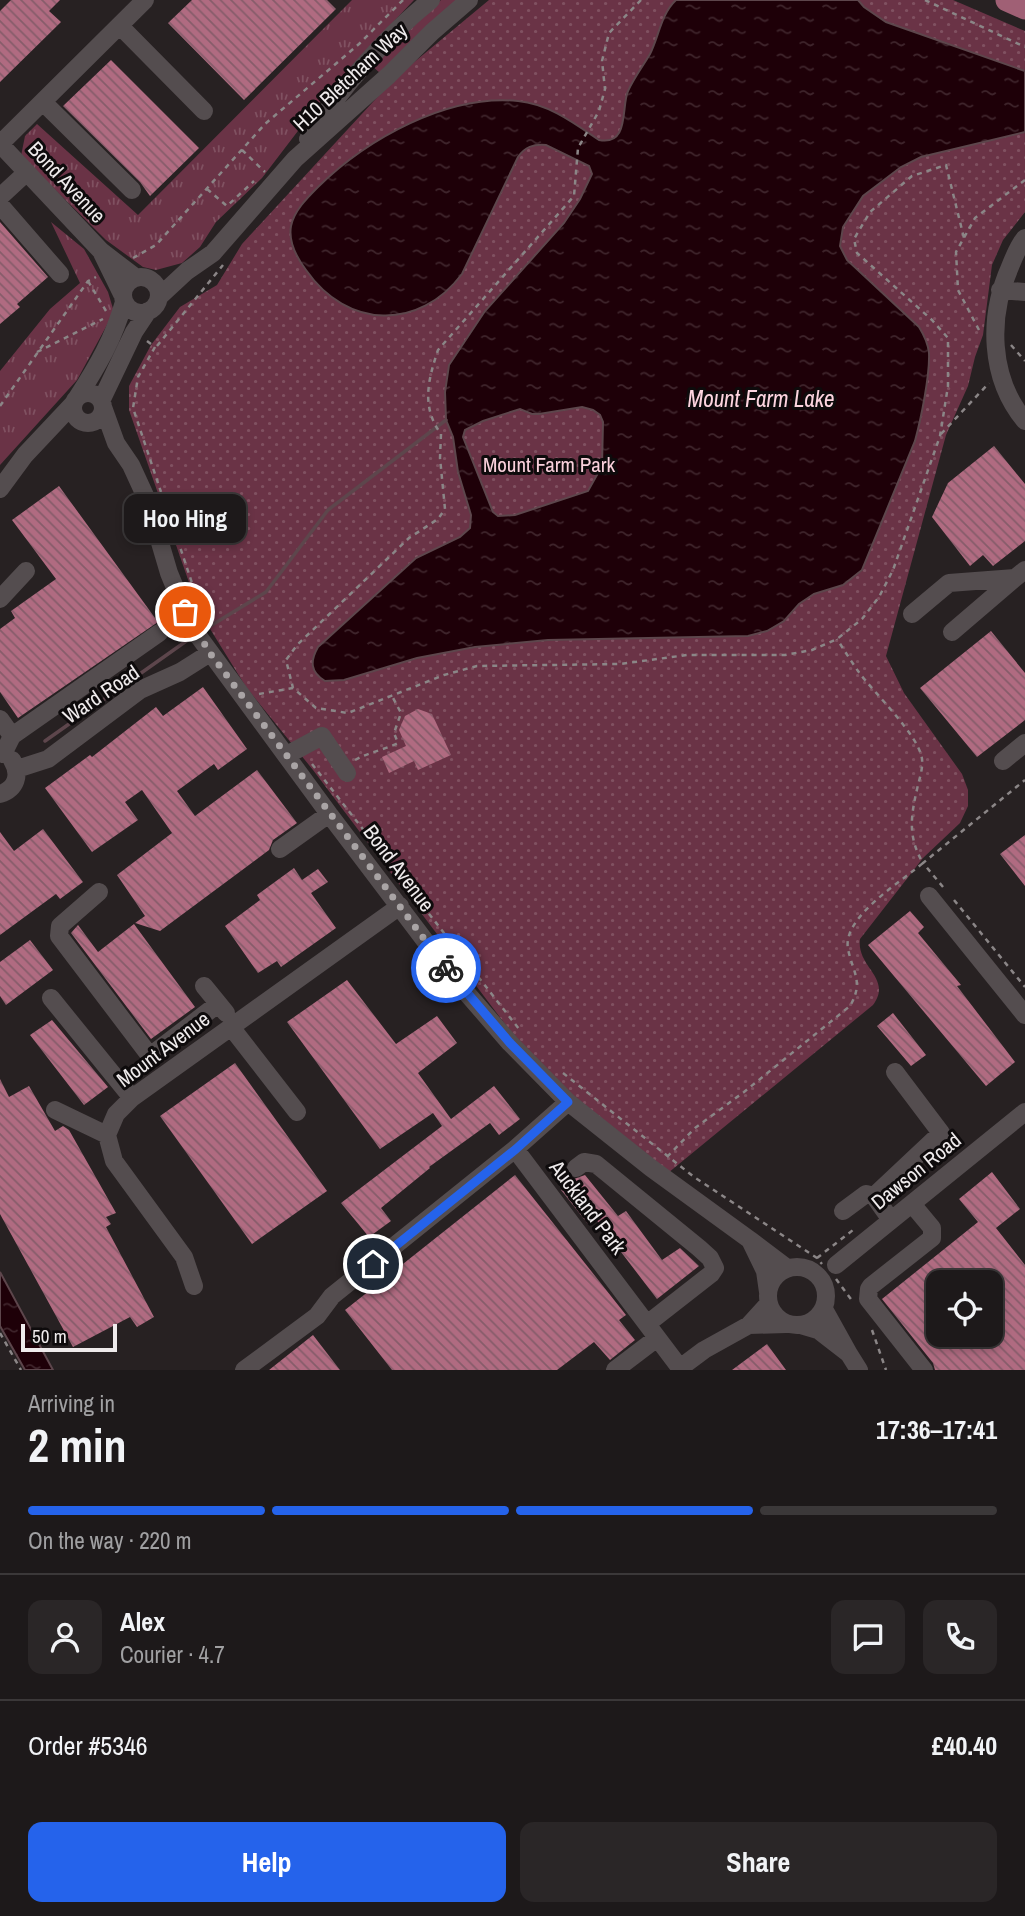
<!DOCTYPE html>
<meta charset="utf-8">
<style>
:root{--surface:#1d191a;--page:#2a2627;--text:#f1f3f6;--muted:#a0a0a2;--line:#3b3839;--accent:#2563eb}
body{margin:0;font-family:"Archivo Narrow",sans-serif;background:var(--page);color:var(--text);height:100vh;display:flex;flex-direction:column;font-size:26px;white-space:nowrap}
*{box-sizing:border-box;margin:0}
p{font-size:23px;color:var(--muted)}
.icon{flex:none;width:38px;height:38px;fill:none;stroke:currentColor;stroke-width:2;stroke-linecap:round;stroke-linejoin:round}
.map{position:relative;height:1370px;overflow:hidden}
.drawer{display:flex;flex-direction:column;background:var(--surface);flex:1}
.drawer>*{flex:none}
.controls{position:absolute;left:926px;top:1270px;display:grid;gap:14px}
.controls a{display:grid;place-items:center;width:77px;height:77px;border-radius:14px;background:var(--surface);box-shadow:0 4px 10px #0003,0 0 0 2px var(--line);font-size:35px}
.scale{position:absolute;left:21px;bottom:18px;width:96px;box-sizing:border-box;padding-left:7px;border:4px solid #efebec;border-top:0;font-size:19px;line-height:24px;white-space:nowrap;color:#efebec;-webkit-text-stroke:5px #0e0b0c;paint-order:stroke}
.pin{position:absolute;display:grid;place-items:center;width:60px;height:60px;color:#fff;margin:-30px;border:4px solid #fff;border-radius:50%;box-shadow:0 2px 7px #0007}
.courier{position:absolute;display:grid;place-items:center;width:70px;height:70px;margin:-35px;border:5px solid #2563eb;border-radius:50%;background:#fff;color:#222;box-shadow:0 2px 9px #0007}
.bubble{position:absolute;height:49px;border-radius:14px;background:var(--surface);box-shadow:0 4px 10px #0003,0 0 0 2px var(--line);font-size:23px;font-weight:700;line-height:49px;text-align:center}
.head em{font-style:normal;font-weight:700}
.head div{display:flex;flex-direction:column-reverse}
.head{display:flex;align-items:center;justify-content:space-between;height:119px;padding:0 28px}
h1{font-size:46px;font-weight:700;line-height:52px}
.bar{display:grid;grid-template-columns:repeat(4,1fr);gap:10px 7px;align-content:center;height:84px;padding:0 28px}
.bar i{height:9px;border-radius:5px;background:var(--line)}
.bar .selected{background:var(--accent)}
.bar p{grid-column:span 4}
.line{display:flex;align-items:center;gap:18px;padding:0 28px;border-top:2px solid var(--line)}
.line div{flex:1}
.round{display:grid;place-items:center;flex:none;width:74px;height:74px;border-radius:14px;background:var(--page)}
.cta{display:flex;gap:14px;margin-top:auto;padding:14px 28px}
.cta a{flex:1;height:80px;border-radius:14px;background:var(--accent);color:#fff;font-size:28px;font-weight:700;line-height:80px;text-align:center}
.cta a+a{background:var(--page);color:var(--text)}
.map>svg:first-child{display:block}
</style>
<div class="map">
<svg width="1025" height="1370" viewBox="0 0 1025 1370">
<defs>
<pattern id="grass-tufts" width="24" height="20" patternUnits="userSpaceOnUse" patternTransform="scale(1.75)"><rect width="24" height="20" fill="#6a3346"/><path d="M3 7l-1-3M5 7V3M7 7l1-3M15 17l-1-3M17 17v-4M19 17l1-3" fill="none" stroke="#805161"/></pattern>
<pattern id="park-dots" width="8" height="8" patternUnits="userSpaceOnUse" patternTransform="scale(1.75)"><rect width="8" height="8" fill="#6a3346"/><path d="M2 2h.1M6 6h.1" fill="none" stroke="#805161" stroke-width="1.8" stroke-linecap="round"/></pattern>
<pattern id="water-ripples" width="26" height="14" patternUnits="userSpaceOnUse" patternTransform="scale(1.75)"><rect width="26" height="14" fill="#1e0008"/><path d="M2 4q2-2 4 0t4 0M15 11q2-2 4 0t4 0" fill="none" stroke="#3f252c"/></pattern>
<pattern id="building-back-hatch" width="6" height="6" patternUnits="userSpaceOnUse" patternTransform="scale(1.75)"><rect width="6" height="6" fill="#b06b81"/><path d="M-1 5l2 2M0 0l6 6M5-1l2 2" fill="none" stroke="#865c6a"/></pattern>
</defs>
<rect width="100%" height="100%" fill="#272122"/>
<path fill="url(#grass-tufts)" d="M352,0h62l-84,89 -68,89 -46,44 -16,25 -18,16 -26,7 -13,-3 -37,-27 -85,-84 4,-20 12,-12 101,91z
M441,0h16l-77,73 -8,-7z
M51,222l33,27 24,43 6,20 -37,68 -77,85v-94l50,-62 30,-26z"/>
<path fill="url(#park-dots)" d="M489,0h464l72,31v181l-22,28 -11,25 -9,70 -8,22 -7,29 -22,49 -60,221 18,37 58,81 6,16v16l-8,17 -37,35 -63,81c-4,28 33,39 13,66l-205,168 -132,-108 -223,-295 -67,-83 -47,-76 -70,-201v-24l22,-41 29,-38 37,-22 25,-41 153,-166z"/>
<path fill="url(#water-ripples)" stroke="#5d464c" stroke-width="2" fill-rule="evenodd" d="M676,0h182l6,7 22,15 139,49v61l-104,25 -20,10 -38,29 -20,31 -3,19 7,14 72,67c5,8 9,16 10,26 1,22 -8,66 -14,88l-53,129 -19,15 -29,9 -15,10 -15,17 -17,10 -19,5 -200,4 -73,7 -58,11 -73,22 -19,1c-15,-9 -15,-20 -7,-34l98,-89 44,-21 10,-9 1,-13 -13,-43 -5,-35 -7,-17 -1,-28 4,-27 36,-54 79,-88 16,-24 12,-25 -3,-8 -43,-21c-13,-1 -21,2 -28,12l-56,117c-43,57 -115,55 -156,-4 -9,-12 -18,-27 -15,-44 3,-15 16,-28 27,-39 49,-48 129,-93 200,-86 31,3 56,22 81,39 31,6 22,-34 29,-49 6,-13 15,-25 22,-37 9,-18 11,-40 26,-54zM582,407l11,3 7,5 3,7 -1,44 -14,25 -73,24 -17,1 -5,-4 -30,-75 2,-7 18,-9 37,-12 12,5h7z
M0,1272l53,98h-28l-25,-44z"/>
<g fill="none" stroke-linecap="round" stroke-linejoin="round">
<path stroke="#5d464c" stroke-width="3.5" d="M202,631l64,-39 62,-82 118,-90
M45,741l147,-104"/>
</g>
<path fill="url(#building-back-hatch)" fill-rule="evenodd" d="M11,0h49l-11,11 12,11 -61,60v-71z
M192,0h135l9,9 -92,91 -76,-77z
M111,60l88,88 -49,48 -10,-14 -77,-76z
M0,222l48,55 -31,27 3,3 -20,17z
M994,446l31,38v57l-32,25 -10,-11 -13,11 -38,-49 16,-34z
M59,486l99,136 -140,96 -18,-26v-63l15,-11 -4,-7 45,-32 -44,-59z
M991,631l34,42v47l-48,37 -57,-69z
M203,687l44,62 -29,21 -4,-6 -37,27 18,25 62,-46 40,53 -24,17 -4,10 -109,81 -25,-8 10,-7 -28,-41 55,-42 -30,-43 -17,12 13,18 -46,32 -47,-64 45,-33 2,2 64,-50 7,9z
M418,709l14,5 19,41 -33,15 -4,-9 -25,12 -7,-16 24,-11 -7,-16 6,-14z
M43,829l40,53 -23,17 -4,-5 -56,41v-103l14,19z
M1025,835v51l-25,-32z
M294,868l8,12 16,-11 10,13 -17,11 25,35 -55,39 -4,-6 -19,12 -33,-47 35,-26 -3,-5z
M910,911l14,16 -6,6 43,52 -4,1 58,76 -29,24 -118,-141z
M134,924l61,83 -44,32 -80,-106 7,-8 20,27z
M30,940l23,30 -47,35 -6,-9v-34z
M347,980l49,64 41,-28 20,27 -39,30 33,46 43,-33 26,33 -21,16 -9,-12 -61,44 1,1 -49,40 10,13 -22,16 -28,-34 101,-77 -9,-13 -53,36 -93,-127z
M893,1013l33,42 -15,11 -34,-40z
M52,1020l56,67 -24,18 -54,-70z
M235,1063l92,128 -75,53 -92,-128z
M0,1079l9,18 20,-11 26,45 8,-5 6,4 47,83 -10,4 5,7 -5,3 48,90 -17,10 -7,-10 -57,30 -73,-133z
M992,1172l28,37 -24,19 29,37v105h-90l-2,-7 -51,-64 96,-77 -19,-23zM938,1283h52v52h-52z
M515,1175l111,140 -7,5 16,20 -25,20 -16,-18 -37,28h-165l-47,-60z
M585,1175l33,41 8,-5 36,49 18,-12 19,18 -42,33 -62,-81 -7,6 -27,-34 13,-11z
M313,1335l27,35h-71z
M767,1344l19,26h-54z"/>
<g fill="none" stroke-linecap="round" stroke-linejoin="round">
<path stroke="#8b8687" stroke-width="2.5" stroke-dasharray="5 5" stroke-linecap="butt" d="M641,0l-32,33 -7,28 3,28 -6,22 -21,37 -4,48 -136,154c-10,30 -17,57 3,84l-1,24 5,51 -7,10 -29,19 -112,107 -11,15 7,28 23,20 32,5 96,-38 33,-9 143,-2 67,-9h98l27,-5 25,-11 25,-20 17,-22 14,-27 47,-134 8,-50v-48l-16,-18 -75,-67 -3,-14 16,-27 42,-36 34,-11 18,73
M925,0l100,47
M242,150l23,22
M207,189l20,17 27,-25
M133,258l23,-13 109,-121 94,-80 44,-44
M88,281l18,30
M979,330l-21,-40 -2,-38 19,-34 50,-38
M147,341l8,6 -17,30 -5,31 28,84
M1011,345l14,16
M157,346l66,-81
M37,352l66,-33
M0,406l88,-125 8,-4
M941,434l48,-51
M168,511l30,90
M259,694l34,-6
M355,760c14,-8 29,-10 43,-17l-4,-10 7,-20 -9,-17
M312,764l207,265
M943,887l-20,-24 102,-83
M954,900l71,87
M563,1073l131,104 123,81 5,6
M667,1157l28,-29 49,-36 106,-86c14,-24 3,-33 -2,-57 -6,-32 53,-67 75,-86 -16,-27 -12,-48 -5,-78 2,-8 5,-17 4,-26 -3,-24 -49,-67 -64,-88 -7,-10 -14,-21 -21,-32
M817,1258l36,-28
M836,1279l17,23
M872,1330l14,40
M0,1333l21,37"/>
<path stroke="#544d4f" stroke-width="18" d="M120,26l84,85
M43,102l89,88
M308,139c32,-50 77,-102 123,-139
M0,144l145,-144
M0,144l101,107
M0,197l27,-25
M0,205l60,69
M1025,238c-7,8 -11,19 -15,29 -22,49 -21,111 15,154
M123 295a18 18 0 1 1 36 0a18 18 0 1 1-36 0Z
M1000,290l25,2
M122,294l-21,-43 34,26
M159,297l28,-26 26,-18 82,-94 94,-84 43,-43 37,-32
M73 408a15 15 0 1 1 30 0a15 15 0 1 1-30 0Z
M77,398c20,-31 37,-60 47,-96
M101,401l33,-69 14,-21
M103,407l13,36 15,22 17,37 21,71 16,39 14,25 130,177 122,161 59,68 58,59 83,66 99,72
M0,489l25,-34 48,-51
M0,599l26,-28
M912,614l37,-31 66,-5 10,-8
M952,632l63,-54
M0,719l12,17
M3,754l9,-18 147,-103
M287,755l35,-19 25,37
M1003,761l22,-18
M17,769l31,-10 92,-69 40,-18 30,-19
M0,794c16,-5 21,-19 12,-34
M280,849l49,-35
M99,892l-39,34 -1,10 91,120 68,-52
M929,896l96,119
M204,986l22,27
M51,998l81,100
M231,1027l66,85
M55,1110l52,25
M515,1149l53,-47
M576,1168l8,-6 12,2 103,84 11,10 5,10 -4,6 -64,50
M874,1196l67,-63 -46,-61
M912,1204l20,24v10l-61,48 -2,3 -1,10 56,71
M843,1211l23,-17 8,2 17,24
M836,1265l189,-153
M768 1296a29 29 0 1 1 58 0a29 29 0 1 1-58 0Z
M194,1286l-10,-29 -70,-96 -7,-26 9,-21 16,-16 268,-192
M768,1292l-3,-21 -15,-31 37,28
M769,1303l-20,22 37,-1
M801,1325l17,5 31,24 -25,-45
M849,1354l10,16
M244,1370l73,-54 15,-20 183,-147 165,219
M615,1370l42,-32
M682,1370l-2,-2 24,-18 45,-25"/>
<path stroke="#a06075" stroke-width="23" d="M1007,0l18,8"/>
</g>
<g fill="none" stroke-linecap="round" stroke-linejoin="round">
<path stroke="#a9a4a5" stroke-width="7" stroke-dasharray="0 12.6" d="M185,612l25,41 236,315"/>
<path stroke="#2563eb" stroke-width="9" d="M373,1264l143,-115 52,-47 -58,-59 -64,-75"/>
</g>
<g text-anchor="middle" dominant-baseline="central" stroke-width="6" stroke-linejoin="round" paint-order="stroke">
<g font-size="21" fill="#efebec" stroke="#0e0b0c">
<text transform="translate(350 77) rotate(-43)">H10 Bletcham Way</text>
<text transform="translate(67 182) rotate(47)">Bond Avenue</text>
<text transform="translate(101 694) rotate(-34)">Ward Road</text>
<text transform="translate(399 868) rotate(53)">Bond Avenue</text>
<text transform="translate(163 1049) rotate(-37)">Mount Avenue</text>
<text transform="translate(916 1171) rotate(-39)">Dawson Road</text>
<text transform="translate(588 1207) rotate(53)">Auckland Park</text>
</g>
<g font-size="21" fill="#f9d0db" stroke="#0e0b0c">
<text x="549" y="464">Mount Farm Park</text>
</g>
<g font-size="23" font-style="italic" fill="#fdd4df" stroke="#0e0b0c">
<text x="761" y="398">Mount Farm Lake</text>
</g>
</g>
</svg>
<div class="controls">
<a><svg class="icon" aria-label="locate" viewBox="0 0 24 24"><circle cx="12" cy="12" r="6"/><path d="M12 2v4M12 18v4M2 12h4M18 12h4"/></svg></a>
</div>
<div class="scale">50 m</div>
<div class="pin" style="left:185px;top:612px;background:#ea580c"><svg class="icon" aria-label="bag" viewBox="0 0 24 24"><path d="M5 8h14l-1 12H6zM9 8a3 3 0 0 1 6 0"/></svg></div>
<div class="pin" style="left:373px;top:1264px;background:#1f2937"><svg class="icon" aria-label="home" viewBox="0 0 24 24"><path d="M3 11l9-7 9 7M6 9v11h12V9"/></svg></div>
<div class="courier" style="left:446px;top:968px"><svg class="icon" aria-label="bike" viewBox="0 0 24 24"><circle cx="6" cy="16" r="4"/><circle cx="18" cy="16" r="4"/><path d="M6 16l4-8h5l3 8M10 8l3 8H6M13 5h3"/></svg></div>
<div class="bubble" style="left:124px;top:494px;width:122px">Hoo Hing</div>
</div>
<section class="drawer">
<div class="head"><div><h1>2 min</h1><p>Arriving in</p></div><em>17:36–17:41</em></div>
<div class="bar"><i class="selected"></i><i class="selected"></i><i class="selected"></i><i></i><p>On the way · 220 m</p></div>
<div class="line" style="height:126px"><a class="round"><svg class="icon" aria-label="person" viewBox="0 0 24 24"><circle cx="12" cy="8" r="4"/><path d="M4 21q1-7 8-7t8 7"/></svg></a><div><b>Alex</b><p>Courier · 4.7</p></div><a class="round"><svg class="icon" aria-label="chat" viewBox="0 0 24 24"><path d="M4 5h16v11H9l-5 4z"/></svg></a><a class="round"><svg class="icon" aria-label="phone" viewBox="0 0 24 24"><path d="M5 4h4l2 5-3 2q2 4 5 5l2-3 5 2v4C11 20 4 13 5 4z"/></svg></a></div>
<div class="line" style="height:91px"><div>Order #5346</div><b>£40.40</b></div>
<div class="cta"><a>Help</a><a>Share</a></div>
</section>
